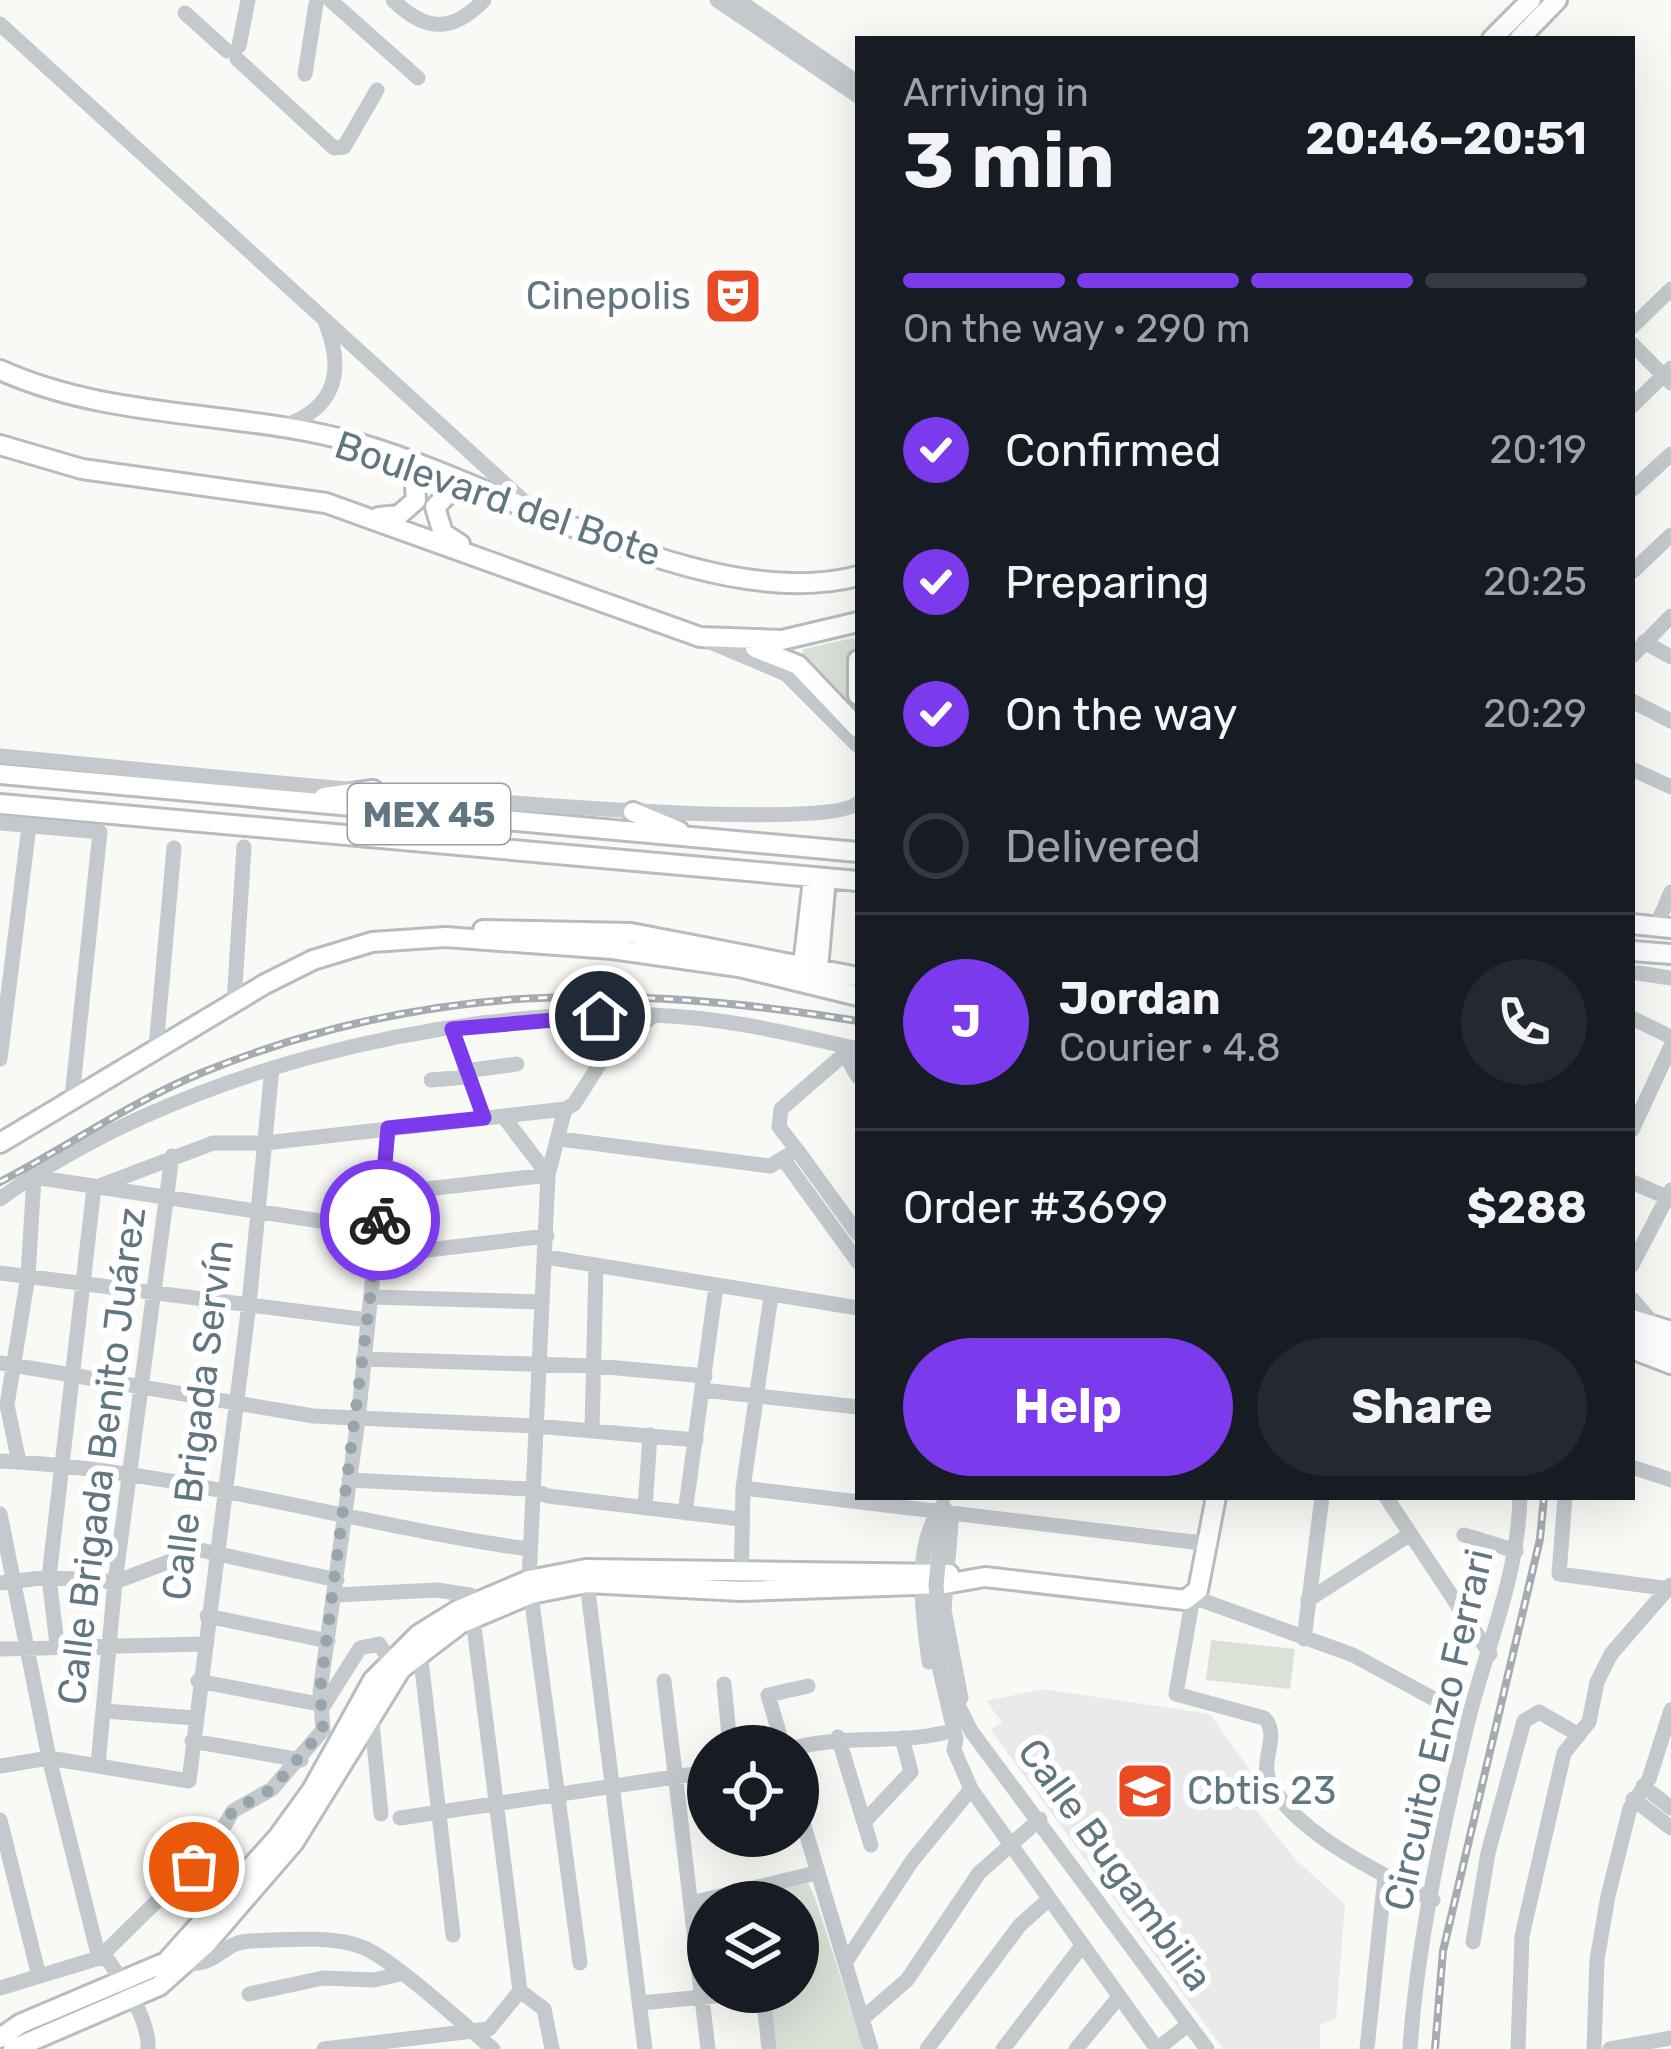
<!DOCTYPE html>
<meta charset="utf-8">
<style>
:root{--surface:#171b24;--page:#242831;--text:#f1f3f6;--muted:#9ea1a6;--line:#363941;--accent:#7c3aed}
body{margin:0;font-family:Rubik,sans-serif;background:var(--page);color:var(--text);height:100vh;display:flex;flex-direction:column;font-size:45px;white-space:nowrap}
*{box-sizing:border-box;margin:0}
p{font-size:39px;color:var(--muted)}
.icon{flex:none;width:66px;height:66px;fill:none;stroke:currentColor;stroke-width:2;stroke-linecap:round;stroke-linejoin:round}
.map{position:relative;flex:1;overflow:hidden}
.side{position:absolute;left:855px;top:36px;width:780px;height:1464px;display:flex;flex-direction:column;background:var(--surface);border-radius:0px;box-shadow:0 12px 48px #0002}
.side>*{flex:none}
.fabs{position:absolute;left:687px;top:1725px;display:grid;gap:24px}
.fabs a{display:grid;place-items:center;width:132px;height:132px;border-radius:50%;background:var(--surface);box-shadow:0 12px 48px #0002;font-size:60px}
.pin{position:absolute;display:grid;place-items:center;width:102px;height:102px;color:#fff;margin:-51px;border:6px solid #fff;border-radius:50%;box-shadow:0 3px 12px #0007}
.courier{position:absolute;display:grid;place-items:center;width:120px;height:120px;margin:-60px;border:9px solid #7c3aed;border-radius:50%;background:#fff;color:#222;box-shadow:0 3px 15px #0007}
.summary em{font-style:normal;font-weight:700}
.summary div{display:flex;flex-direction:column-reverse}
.summary{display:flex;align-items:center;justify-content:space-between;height:204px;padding:0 48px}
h1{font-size:78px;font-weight:700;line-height:90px}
.bar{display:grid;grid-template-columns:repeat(4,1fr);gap:18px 12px;align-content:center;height:144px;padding:0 48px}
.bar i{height:15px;border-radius:9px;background:var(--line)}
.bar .selected{background:var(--accent)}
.bar p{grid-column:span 4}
.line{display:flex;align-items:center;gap:30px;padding:0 48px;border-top:3px solid var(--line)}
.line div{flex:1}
.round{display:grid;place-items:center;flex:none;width:126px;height:126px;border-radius:63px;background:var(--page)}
ol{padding:0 48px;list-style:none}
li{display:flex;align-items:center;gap:36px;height:132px}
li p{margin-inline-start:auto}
li .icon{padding:12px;border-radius:50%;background:var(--accent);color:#fff;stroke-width:4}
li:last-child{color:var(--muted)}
li i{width:66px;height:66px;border:6px solid var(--line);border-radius:50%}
.action{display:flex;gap:24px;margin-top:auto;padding:24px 48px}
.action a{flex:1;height:138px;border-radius:72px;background:var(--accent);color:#fff;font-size:48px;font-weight:700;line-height:138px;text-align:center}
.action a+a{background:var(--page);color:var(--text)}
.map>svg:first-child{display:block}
</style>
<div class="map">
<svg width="1671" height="2049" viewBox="0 0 1671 2049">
<rect width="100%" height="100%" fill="#f9f9f6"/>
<path fill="#e9eae9" d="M1043,1689l167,25 51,72 -15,11 49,62 50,45 -9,115 -16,6v24h-97l-232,-319 11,-8 -16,-21z"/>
<path fill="#dae1d7" d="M853,638l5,5 -9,60 -47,-49 2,-5z
M1211,1640l84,9 -5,40 -84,-9z
M808,1883l7,15 49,151h-90l-6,-57h30v-90h-41l-1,-7z"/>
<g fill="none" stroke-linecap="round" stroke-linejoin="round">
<g stroke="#b7bcc0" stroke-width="24">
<path id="major" d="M1492,39l39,-39
M1519,39l38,-39
M0,370c115,52 244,39 364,75 142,42 346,170 494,131
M0,445l82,24 244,34 374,134 82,3 76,-18
M379,517l20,-2 17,-15 -2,-26 -11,-12
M460,544l-17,-11 -8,-26 15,-15 21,-2
M755,648l43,17 60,63
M858,660v35
M0,774l858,78
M324,797l49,-7
M0,804l858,77
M633,812l46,19
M1632,924l39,4
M483,930l148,3 227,44
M1632,951l39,3
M802,974l10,-86
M817,980l9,-102
M0,1143l265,-159 48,-24 59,-18 73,-5 167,12 127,18 119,29
M1632,1319l39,12
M1632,1334l39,15
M1632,1349l39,15
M0,2038l20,-14 146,-62 112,-125 34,-47 61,-110 45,-45 40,-25 71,-30 57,-11 363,5
M13,2049l146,-63 47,-42 88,-102 107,-173 59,-45 71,-30 56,-11 154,8 204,-7 40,-7 200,23 13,-10 18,-93"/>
</g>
<path stroke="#c3c9cc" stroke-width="15" d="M330,0l88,78
M393,0c33,32 59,33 91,0
M717,0l141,96
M738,0l120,83
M185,13l42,38
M0,24l527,480
M239,46l9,-46
M237,59l97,89 10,-1 33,-57
M305,74l11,-70
M1632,327l39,-38
M1632,344l39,39
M1632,406l39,-38
M283,426c52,-17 62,-54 43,-102
M1632,490l39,-36
M1632,572l39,-37
M708,641l78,33 72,72
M1644,642l27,15
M1632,656l39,-40
M1632,701l39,20
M0,756c108,9 813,88 858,47
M1632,769l39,18
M0,823l100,9 -28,265
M1656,927l15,-35
M1638,973l33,5
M234,1002l10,-155
M1632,1018l39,19
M452,1029l32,89
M156,1048l18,-200
M841,1048l17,29
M0,1059l29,-233
M465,1071l52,-7
M431,1080l36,-3
M503,1116l45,59
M1632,1130l39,-84
M560,1139l210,27 27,-16 -18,-23 2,-18 61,-53
M797,1150l61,84
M784,1160l74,102
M34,1177l345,53
M1632,1182l39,17
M384,1194l164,-19
M0,1199c170,-125 441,-192 651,-184 71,2 138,18 207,34
M376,1256l171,-20
M546,1257l312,51
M1632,1265l39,-75
M0,1273l368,47
M371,1297l170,5
M1632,1299l25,29
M363,1359l232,7 110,10
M0,1363l313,53 222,10 161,14
M703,1390l155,17
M592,1429l4,-163
M0,1461c178,9 352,63 528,88
M19,1462l-12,-57 21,-129 6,-99
M1632,1467l39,13
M349,1480l181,9 18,7 192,23
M743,1488l467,56
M1386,1497l104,157
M1565,1497l-6,77 112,15
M645,1508l5,-73
M946,1510l5,13 -7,87 17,88
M685,1513l31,-226
M0,1514l49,244 50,200
M1464,1535l52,16
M0,1583l49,-6 66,5 85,-32 137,30
M587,1583l58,466
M741,1591l2,-103 28,-192
M336,1595l101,-5 33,5 50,396
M1308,1600l101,-65
M207,1616l121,25
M1304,1639l18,-142
M57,1644l-8,-67 45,-389 119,-45h52l300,-34
M0,1649l203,-5
M935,1649l21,90 -2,11 17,39 186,260 32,-25
M420,1651l33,284
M929,1662c-6,-49 -18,-116 14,-157
M198,1681l126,24 36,-57 19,-4 11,17
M664,1681l44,368
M724,1684l6,62
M951,1691l20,40 236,318
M105,1711l90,7
M371,1713l10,101
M838,1737l33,108
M192,1741l109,19
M783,1746l-15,-51 40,-9
M798,1747c49,-12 97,-3 145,-14
M98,1765l17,-183 57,-426
M0,1766l49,-8 140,23 60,-477 23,-236
M1643,1786l28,22
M1633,1799l38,29
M798,1806l73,243
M400,1818l308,-46
M0,1820l39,156
M864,1822l47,-50 -9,-34
M1433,1900c-50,-25 -141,-68 -164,-120 -9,-20 12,-46 -5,-62l-88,-24 17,-97 160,58 116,63
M691,1903l125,-30
M1473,1942l15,-89 36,-132 15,-9 40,23
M99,1958l9,2c16,23 42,61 40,89
M580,1963l-51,-383 19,-405 17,-66 9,-5 34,-53 46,-36
M845,1963l67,-102 59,-72
M184,1964c35,2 38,-22 66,-23 33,-1 81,-6 112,6 31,12 102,78 131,102
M0,1988l99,-30 113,-111 21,-36 39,-22 51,-59 -3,-39 38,-271 30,-292
M520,1991l24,18 8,40
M763,1992l6,57
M249,1994l74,-16 51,2 26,-6
M640,2003l118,-11
M862,2019l45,-39 72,-107 61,-54
M324,2049l165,-20 31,-38
M927,2049l93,-124 28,-25
M1003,2049l78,-102
M1076,2049l43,-52
M1367,2049l18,-173
M1410,2049c7,-106 33,-224 58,-328 19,-76 50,-144 52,-224
M1518,2049l4,-113 42,-183 25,-31 8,-40 14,-28 60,-69
M1594,2049l3,-89 11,-64 22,-88 19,-29 22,-69
M1610,2049l61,-11"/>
<use href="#major" stroke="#fff" stroke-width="18"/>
<g stroke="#a4acb1" stroke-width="8">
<path id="rail" d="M0,1182c67,-35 131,-80 201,-109 224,-91 423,-90 657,-52
M1435,2049l8,-98 97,-412 4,-42"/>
</g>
<use href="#rail" stroke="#fff" stroke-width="3" stroke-dasharray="9" stroke-linecap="butt"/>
<path stroke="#c3c9cc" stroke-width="15" d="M942,1661l-6,-76 6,-61"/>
</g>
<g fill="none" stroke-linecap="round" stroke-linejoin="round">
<path stroke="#97a4ab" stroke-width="12" stroke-dasharray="0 21.6" d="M194,1867l39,-56 39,-22 51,-59 -3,-39 60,-471"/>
<path stroke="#7c3aed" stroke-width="15" d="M380,1220l8,-92 96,-10 -32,-89 148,-13"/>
</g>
<defs>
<g id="theatre-square" transform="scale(3)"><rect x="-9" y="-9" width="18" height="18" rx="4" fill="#ea4a24" stroke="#fff"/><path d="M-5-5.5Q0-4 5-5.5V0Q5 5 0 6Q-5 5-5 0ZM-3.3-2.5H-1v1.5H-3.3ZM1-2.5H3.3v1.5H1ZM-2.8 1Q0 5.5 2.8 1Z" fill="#fff"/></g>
<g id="school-square" transform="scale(3)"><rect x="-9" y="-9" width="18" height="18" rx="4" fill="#ea4a24" stroke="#fff"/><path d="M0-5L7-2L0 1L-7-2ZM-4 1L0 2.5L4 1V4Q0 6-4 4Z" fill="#fff"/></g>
</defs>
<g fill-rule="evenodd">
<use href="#theatre-square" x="733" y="296"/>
<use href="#school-square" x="1145" y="1791"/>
</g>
<g text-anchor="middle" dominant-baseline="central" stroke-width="12" stroke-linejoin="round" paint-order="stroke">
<rect fill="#fff" stroke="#919fa8" stroke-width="3" x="348" y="784" width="162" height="60" rx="9"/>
<g font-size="36" font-weight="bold" fill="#627682">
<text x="429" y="814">MEX 45</text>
</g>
<g font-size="39" fill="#627682" stroke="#fff" text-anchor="end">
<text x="691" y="296">Cinepolis</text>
<text x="1187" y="1791" text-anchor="start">Cbtis 23</text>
</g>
<g font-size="39" fill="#627682" stroke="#fff">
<text transform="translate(498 499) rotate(19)">Boulevard del Bote</text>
<text transform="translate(198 1420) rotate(-83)">Calle Brigada Servín</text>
<text transform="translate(102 1456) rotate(-83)">Calle Brigada Benito Juárez</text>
<text transform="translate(1439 1730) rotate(-77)">Circuito Enzo Ferrari</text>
<text transform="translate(1115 1865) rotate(54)">Calle Bugambilia</text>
</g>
</g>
</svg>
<div class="fabs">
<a><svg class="icon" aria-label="locate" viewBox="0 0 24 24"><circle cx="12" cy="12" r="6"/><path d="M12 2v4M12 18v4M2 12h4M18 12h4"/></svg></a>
<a><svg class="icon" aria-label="layers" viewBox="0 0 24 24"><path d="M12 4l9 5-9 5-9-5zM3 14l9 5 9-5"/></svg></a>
</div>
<div class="pin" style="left:194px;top:1867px;background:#ea580c"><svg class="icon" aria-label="bag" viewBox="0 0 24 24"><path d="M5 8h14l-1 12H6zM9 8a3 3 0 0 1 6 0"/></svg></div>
<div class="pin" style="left:600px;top:1016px;background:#1f2937"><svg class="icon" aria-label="home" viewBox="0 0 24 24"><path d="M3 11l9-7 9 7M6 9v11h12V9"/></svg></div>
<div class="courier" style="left:380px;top:1220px"><svg class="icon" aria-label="bike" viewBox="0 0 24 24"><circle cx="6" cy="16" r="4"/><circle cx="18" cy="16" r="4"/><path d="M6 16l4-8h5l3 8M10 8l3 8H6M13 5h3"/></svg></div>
<section class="side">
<div class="summary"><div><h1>3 min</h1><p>Arriving in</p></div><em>20:46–20:51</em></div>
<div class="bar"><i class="selected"></i><i class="selected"></i><i class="selected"></i><i></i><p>On the way · 290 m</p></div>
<ol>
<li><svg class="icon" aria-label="check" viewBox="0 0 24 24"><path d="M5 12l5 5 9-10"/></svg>Confirmed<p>20:19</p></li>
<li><svg class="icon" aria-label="check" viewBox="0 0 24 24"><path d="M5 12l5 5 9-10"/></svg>Preparing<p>20:25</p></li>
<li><svg class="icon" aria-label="check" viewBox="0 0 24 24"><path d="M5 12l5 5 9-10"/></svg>On the way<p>20:29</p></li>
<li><i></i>Delivered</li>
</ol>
<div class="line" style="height:216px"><b class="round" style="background:var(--accent);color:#fff">J</b><div><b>Jordan</b><p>Courier · 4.8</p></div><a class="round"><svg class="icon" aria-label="phone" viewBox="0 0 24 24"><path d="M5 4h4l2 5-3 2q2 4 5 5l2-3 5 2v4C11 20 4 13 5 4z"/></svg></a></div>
<div class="line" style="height:156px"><div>Order #3699</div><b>$288</b></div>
<div class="action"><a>Help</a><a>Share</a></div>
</section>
</div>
